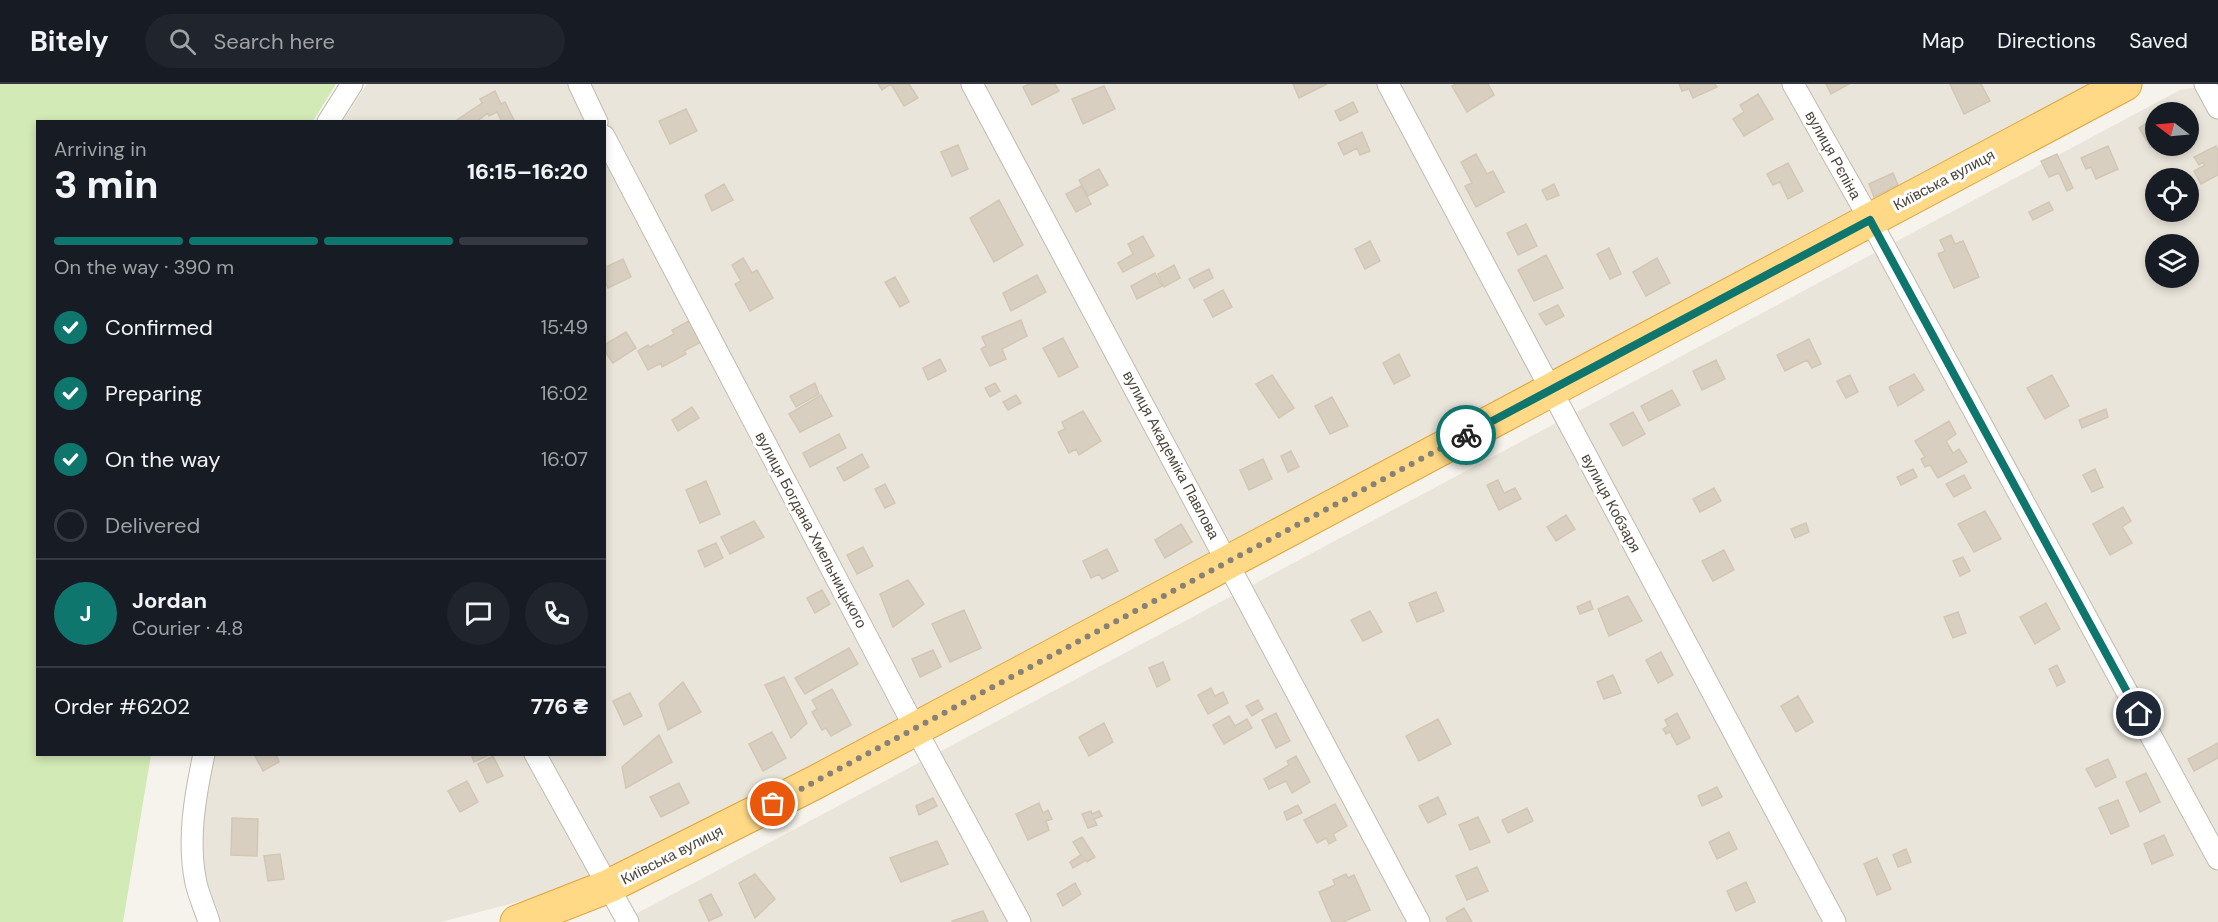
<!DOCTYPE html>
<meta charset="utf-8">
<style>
:root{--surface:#171b24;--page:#20242c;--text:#f1f3f6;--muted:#9ea1a6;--line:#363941;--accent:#0f766e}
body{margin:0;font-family:"DM Sans",sans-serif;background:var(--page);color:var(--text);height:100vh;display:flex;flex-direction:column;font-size:22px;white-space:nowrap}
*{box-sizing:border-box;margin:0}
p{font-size:20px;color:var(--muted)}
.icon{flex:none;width:33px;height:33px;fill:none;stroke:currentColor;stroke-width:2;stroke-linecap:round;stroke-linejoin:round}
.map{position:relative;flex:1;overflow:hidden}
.drawer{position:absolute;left:36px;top:36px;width:570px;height:636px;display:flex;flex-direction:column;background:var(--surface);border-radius:0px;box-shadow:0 3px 9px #0003}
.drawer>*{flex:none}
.needle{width:39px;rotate:286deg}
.tools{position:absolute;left:2145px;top:18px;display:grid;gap:12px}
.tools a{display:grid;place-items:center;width:54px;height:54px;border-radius:50%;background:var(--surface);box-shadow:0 3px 9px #0003;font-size:30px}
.pin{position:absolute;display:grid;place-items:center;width:51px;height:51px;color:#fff;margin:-26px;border:3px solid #fff;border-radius:50%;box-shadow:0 2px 6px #0007}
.courier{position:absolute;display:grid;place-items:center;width:60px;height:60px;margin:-30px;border:4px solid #0f766e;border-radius:50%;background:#fff;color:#222;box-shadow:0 2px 8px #0007}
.headline em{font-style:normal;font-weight:800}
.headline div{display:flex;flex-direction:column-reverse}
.headline{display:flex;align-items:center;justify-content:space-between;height:102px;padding:0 18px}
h1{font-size:39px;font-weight:800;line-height:45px}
.bar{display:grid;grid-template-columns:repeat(4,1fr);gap:9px 6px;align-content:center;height:72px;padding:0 18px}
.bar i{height:8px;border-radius:4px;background:var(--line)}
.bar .active{background:var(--accent)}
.bar p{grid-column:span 4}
.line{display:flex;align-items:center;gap:15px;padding:0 18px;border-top:2px solid var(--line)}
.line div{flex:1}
.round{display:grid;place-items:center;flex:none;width:63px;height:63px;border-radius:32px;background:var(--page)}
ol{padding:0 18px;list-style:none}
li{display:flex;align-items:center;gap:18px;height:66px}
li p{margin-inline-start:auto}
li .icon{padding:6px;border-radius:50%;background:var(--accent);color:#fff;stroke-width:4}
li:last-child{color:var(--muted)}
li i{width:33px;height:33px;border:3px solid var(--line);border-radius:50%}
header{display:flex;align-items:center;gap:36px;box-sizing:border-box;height:84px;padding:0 30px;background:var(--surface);border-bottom:2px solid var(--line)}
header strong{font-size:28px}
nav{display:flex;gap:33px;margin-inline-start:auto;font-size:21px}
.search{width:420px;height:54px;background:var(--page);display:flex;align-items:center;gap:15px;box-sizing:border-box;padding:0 21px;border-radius:33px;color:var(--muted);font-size:22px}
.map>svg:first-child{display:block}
</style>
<header>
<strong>Bitely</strong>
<div class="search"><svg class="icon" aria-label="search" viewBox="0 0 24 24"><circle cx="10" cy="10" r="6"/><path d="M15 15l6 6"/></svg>Search here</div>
<nav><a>Map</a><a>Directions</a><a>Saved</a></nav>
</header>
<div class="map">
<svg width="2218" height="838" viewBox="0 0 2218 838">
<rect width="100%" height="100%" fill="#f6f3ec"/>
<path fill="#eae5da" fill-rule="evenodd" d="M367,0h1733l-1499,796 -160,42h-226l-23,-98 11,-69 401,-1v-632l-261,-1z
M2218,0v838h-1585l-3,-5 1550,-827zM2156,28h32v34h-32zM2156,94h32v34h-32zM2156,160h32v34h-32z"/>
<path fill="#d2eab5" d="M0,0h336l-23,37 -275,1v632l113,1 -28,167h-123z"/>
<path fill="#d8cfc1" stroke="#d3c7b4" stroke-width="1.5" d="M878,0h31l9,14 -14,8 -13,-22 -9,6z
M1029,0h26l4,7 -27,14 -9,-18z
M1293,0h34l-28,14z
M1456,0h32l6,11 -27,17 -15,-26z
M1679,0h36l2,3 -24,11 -4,-9 -7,2z
M1826,0h23l-18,10z
M1950,0h31l9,17 -26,13z
M1104,2l11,23 -32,15 -11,-25z
M495,7l6,13 4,-2 10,20h-13l-5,-10 -8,4 -1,-3 -12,9h-22l28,-19 -2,-4z
M1758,10l15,25 -29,17 -11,-17 11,-7 -4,-7z
M1353,18l5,10 -18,9 -5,-10z
M686,25l11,22 -27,13 -11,-23z
M2156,33v27l-5,3 -12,-19z
M1362,48l8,19 -10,4 -3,-7 -13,7 -6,-12z
M958,61l10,24 -16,7 -11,-24z
M2108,62l10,23 -22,10 -5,-12 -5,2 -5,-11z
M2216,62l2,5v24l-17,9 -7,-13 11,-6 -2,-3 -4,3 -5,-8z
M1476,70l11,20 6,-3 11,21 -28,15 -11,-21 7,-3 -11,-21z
M2057,70l16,34 -6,3 -8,-18 -10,4 -8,-16z
M1788,79l15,28 -15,8 -8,-17 -7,3 -6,-11z
M1099,85l9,16 -20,11 -9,-16z
M1893,89l5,12 -24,12 -5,-13z
M724,100l9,16 -21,11 -7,-16z
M1554,100l5,11 -12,5 -5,-10z
M1081,102l10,18 -15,8 -10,-18z
M999,116l24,45 -29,17 -24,-44z
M2049,118l4,8 -20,10 -4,-8z
M1526,140l11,22 -19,9 -11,-22z
M1951,151l4,9 8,-3 16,36 -25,11 -16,-34 7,-3 -5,-11z
M1143,152l11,20 -31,16 -5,-9 15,-9 -5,-10z
M1370,157l10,20 -15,8 -10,-20z
M1609,164l12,26 -11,5 -13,-25z
M1546,171l17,33 -29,13 -16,-31z
M743,174l9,15 5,-3 16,28 -23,13 -15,-27 6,-3 -9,-16z
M1657,174l13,25 -24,13 -13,-24z
M623,175l8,18 -23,11 -4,-8v-12z
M1174,181l6,13 -16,9 -6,-13z
M1209,185l4,9 -19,10 -5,-9z
M1155,189l7,13 -25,13 -6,-13z
M1037,191l9,17 -35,19 -8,-18z
M895,193l14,25 -9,5 -15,-25z
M1223,206l9,17 -19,10 -9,-17z
M1558,221l6,11 -18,9 -7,-11z
M1021,236l6,16 -25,13 4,10 -16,7 -9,-17 5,-3 -4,-9z
M689,237l12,21 -17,9 2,3 -24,13 -1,-4 -13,7 -10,-19 10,-6 2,2 24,-13 -2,-4z
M626,248l10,16 -23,15 -9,-13v-5z
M1063,254l15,29 -19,10 -16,-29z
M1809,255l12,25 -9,4 -5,-8 -22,11 -8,-16z
M1399,270l11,22 -16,8 -11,-21z
M940,275l6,12 -18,9 -5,-12z
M1716,276l9,19 -23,11 -9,-19z
M1914,290l10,16 -26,16 -9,-19z
M1272,291l22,33 -15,10 -23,-34z
M1850,291l8,17 -12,6 -9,-17z
M2052,291l17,31 -24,13 -18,-31z
M815,299l4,11 -23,13 -6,-11z
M995,299l5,8 -10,6 -5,-9z
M1672,306l8,15 -31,16 -8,-15z
M821,311l11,21 -32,16 -11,-18z
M1016,311l5,8 -13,7 -5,-8z
M1332,313l16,29 -18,8 -15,-28z
M692,323l7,11 -21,13 -6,-11z
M2106,325l2,8 -26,11 -3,-8z
M1083,327l18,30 -22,14 -3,-6 -7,4 -11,-21 7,-3 -3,-7z
M1633,328l12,22 -22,12 -13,-22z
M1949,337l7,13 -10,7 7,12 6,-4 8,13 -29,16 -8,-13 -5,2 -4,-8 4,-2 -10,-16z
M839,350l7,14 -36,19 -7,-14z
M1291,367l8,16 -11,5 -7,-16z
M862,370l7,13 -25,14 -7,-13z
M1263,375l9,20 -23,11 -9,-20z
M1913,385l4,8 -16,8 -4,-8z
M2095,385l8,18 -11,5 -9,-17z
M1964,391l7,13 -17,9 -8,-13z
M1498,396l6,13 11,-5 6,11 -22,11 -12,-25z
M706,397l14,33 -20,9 -14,-33z
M885,400l10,19 -10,5 -10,-19z
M1714,404l7,13 -21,11 -7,-13z
M2123,423l8,14 -9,6 10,16 -22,12 -17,-31z
M1985,427l16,28 -27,13 -16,-28z
M1566,431l9,14 -19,12 -9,-14z
M754,437l10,16 -34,17 -9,-17z
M1806,439l3,9 -14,6 -4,-9z
M1181,440l11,18 -27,16 -10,-18z
M716,459l7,15 -18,9 -7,-16z
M863,463l10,19 -16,8 -10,-19z
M1107,465l11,22 -16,8 -3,-5 -8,4 -8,-17z
M1724,466l10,20 -21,11 -11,-20z
M1963,473l7,14 -10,5 -7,-15z
M908,496l16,24 -31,23 -13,-33z
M822,506l8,14 -15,9 -8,-15z
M1436,508l8,19 -27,11 -8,-19z
M1628,512l14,25 -33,15 -11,-27z
M1590,517l3,8 -13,5 -3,-7z
M2046,519l14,26 -25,15 -15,-27z
M964,526l17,38 -31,14 -18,-38z
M1370,527l12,21 -19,9 -12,-21z
M1958,528l8,21 -13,5 -9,-21z
M849,564l9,16 -53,30 -10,-16z
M933,566l8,17 -21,10 -8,-18z
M1661,568l12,23 -15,8 -12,-23z
M1163,578l7,18 -13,7 -8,-19z
M2057,581l8,17 -8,4 -8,-17z
M1613,591l8,18 -17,6 -7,-17z
M784,593l23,46 -16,15 -26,-53z
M683,598l18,30 -33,18 -9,-26z
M1211,604l4,8 8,-4 5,11 -20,11 -10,-19z
M832,605l19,36 -20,11 -5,-8 -4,2 -10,-18 5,-3 -5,-9z
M630,609l12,23 -18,9 -11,-24z
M1798,612l15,26 -17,10 -15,-26z
M1258,616l5,9 -11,7 -6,-10z
M1276,629l14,28 -14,7 -14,-28z
M1677,629l13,25 -13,7 -7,-13 -4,2 -3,-5 5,-3 -3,-6z
M1229,632l6,10 12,-7 5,9 -28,16 -11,-19z
M1438,635l13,25 -32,17 -13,-25z
M1104,639l9,19 -24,14 -10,-19z
M772,648l14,26 -23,13 -14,-27z
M659,651l13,27 -46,26 -4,-21z
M2218,659v15l-24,13 -6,-12z
M254,670h22l3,8 -16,9z
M471,670h16v2l-13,6z
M493,672l10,20 -16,7 -9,-19z
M1296,672l14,26 -18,11 -6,-12 -17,8 -5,-10 25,-14 -2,-4z
M2108,675l8,18 -20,10 -10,-18z
M2146,689l14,29 -20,10 -14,-30z
M467,697l11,21 -18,10 -12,-21z
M679,699l10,20 -28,14 -11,-20z
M1717,703l5,10 -20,9 -4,-10z
M1438,713l8,17 -18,9 -9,-17z
M933,714l4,8 -18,9 -3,-9z
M2118,716l11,26 -18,8 -12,-26z
M1039,719l4,10 5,-3 4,9 -6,2 3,9 -21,10 -12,-26z
M1335,720l12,22 -14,8 3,6 -7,4 -3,-6 -9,5 -13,-23z
M1298,721l4,8 -15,7 -3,-8z
M1527,724l6,13 -25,12 -6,-13z
M1091,727l1,3 7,-3 3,5 -8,3 3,6 -9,3 -6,-14z
M1478,733l12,25 -20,8 -11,-25z
M232,734l26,1 -1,37 -26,-1z
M1729,748l8,17 -20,10 -8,-17z
M2164,751l9,20 -21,9 -8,-20z
M1082,753l13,20 -8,5 -1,-2 -13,8 -3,-6 11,-7 -8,-13z
M937,757l11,23 -47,18 -11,-24z
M1906,765l5,13 -13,5 -5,-12z
M280,770l4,25 -16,2 -4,-25z
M1877,774l14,31 -14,6 -13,-31z
M1477,783l11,24 -21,9 -11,-24z
M755,790l20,25 -20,19 -16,-35z
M1346,790l2,4 6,-3 16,35 -27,12h-11l-13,-30 16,-7 -2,-5z
M1746,798l9,20 -19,9 -9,-20z
M1075,799l6,11 -18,12 -6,-12z
M711,810l11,21 -13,6 -10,-21z
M1464,824l8,14h-24l-2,-4z
M983,827l5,11h-35l-1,-1z"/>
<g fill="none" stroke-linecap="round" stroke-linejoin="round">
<g stroke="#c2bbae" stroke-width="23">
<path id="minor" d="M579,0l18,38
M972,0l447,838
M1388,0l447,838
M1793,0l77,136 348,639
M2205,0l13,24
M328,38l24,-38
M604,52l311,592 105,194
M204,670c-9,42 -17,86 -8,129 3,13 9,26 13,39
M535,670l93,168"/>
</g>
<g stroke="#e0a43c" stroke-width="35">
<path id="trunk" d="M517,838l92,-36 205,-103 1311,-699"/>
</g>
<use href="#minor" stroke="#fff" stroke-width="21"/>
<use href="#trunk" stroke="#ffd985" stroke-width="33"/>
</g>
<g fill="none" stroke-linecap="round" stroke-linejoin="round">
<path stroke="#878178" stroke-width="6" stroke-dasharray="0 10.8" d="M773,720l693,-369"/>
<path stroke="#0f766e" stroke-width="8" d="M1466,351l404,-215 269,494"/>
</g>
<g text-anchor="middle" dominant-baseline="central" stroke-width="6" stroke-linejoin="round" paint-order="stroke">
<g font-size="15" fill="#4b4439" stroke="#fff">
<text transform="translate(1833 71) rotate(61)">вулиця Рєпіна</text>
<text transform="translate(1944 96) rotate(-28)">Київська вулиця</text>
<text transform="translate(1171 371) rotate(62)">вулиця Академіка Павлова</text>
<text transform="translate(1611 419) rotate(62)">вулиця Кобзаря</text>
<text transform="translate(811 446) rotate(62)">вулиця Богдана Хмельницького</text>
<text transform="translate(672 771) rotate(-27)">Київська вулиця</text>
</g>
</g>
</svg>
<div class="tools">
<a><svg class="needle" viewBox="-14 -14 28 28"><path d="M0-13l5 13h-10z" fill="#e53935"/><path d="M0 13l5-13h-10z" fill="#9ea1a6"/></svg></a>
<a><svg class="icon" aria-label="locate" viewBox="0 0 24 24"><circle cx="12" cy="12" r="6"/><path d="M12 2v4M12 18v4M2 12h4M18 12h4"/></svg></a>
<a><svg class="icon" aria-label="layers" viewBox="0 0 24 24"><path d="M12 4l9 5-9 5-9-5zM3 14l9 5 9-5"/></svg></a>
</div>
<div class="pin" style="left:773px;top:720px;background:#ea580c"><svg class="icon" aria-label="bag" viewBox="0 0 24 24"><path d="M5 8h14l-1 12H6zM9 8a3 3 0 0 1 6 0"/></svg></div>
<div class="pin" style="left:2139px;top:630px;background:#1f2937"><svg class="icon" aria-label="home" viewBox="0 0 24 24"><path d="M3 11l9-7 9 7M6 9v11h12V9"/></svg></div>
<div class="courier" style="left:1466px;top:351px"><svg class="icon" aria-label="bike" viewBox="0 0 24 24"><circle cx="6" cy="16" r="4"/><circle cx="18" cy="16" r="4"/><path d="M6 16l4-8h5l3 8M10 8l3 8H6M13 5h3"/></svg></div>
<section class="drawer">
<div class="headline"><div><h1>3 min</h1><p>Arriving in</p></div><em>16:15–16:20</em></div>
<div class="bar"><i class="active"></i><i class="active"></i><i class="active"></i><i></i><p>On the way · 390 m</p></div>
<ol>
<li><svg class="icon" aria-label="check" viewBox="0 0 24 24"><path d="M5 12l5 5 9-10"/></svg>Confirmed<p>15:49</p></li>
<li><svg class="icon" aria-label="check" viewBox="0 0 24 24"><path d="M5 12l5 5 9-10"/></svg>Preparing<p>16:02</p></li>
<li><svg class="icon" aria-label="check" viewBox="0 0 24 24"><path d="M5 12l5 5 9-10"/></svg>On the way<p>16:07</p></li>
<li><i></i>Delivered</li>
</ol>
<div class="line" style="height:108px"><b class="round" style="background:var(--accent);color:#fff">J</b><div><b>Jordan</b><p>Courier · 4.8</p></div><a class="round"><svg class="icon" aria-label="chat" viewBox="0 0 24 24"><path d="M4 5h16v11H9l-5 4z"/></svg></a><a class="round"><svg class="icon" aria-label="phone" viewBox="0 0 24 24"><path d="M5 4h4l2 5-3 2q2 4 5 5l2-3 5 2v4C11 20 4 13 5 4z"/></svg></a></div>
<div class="line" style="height:78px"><div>Order #6202</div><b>776 ₴</b></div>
</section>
</div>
